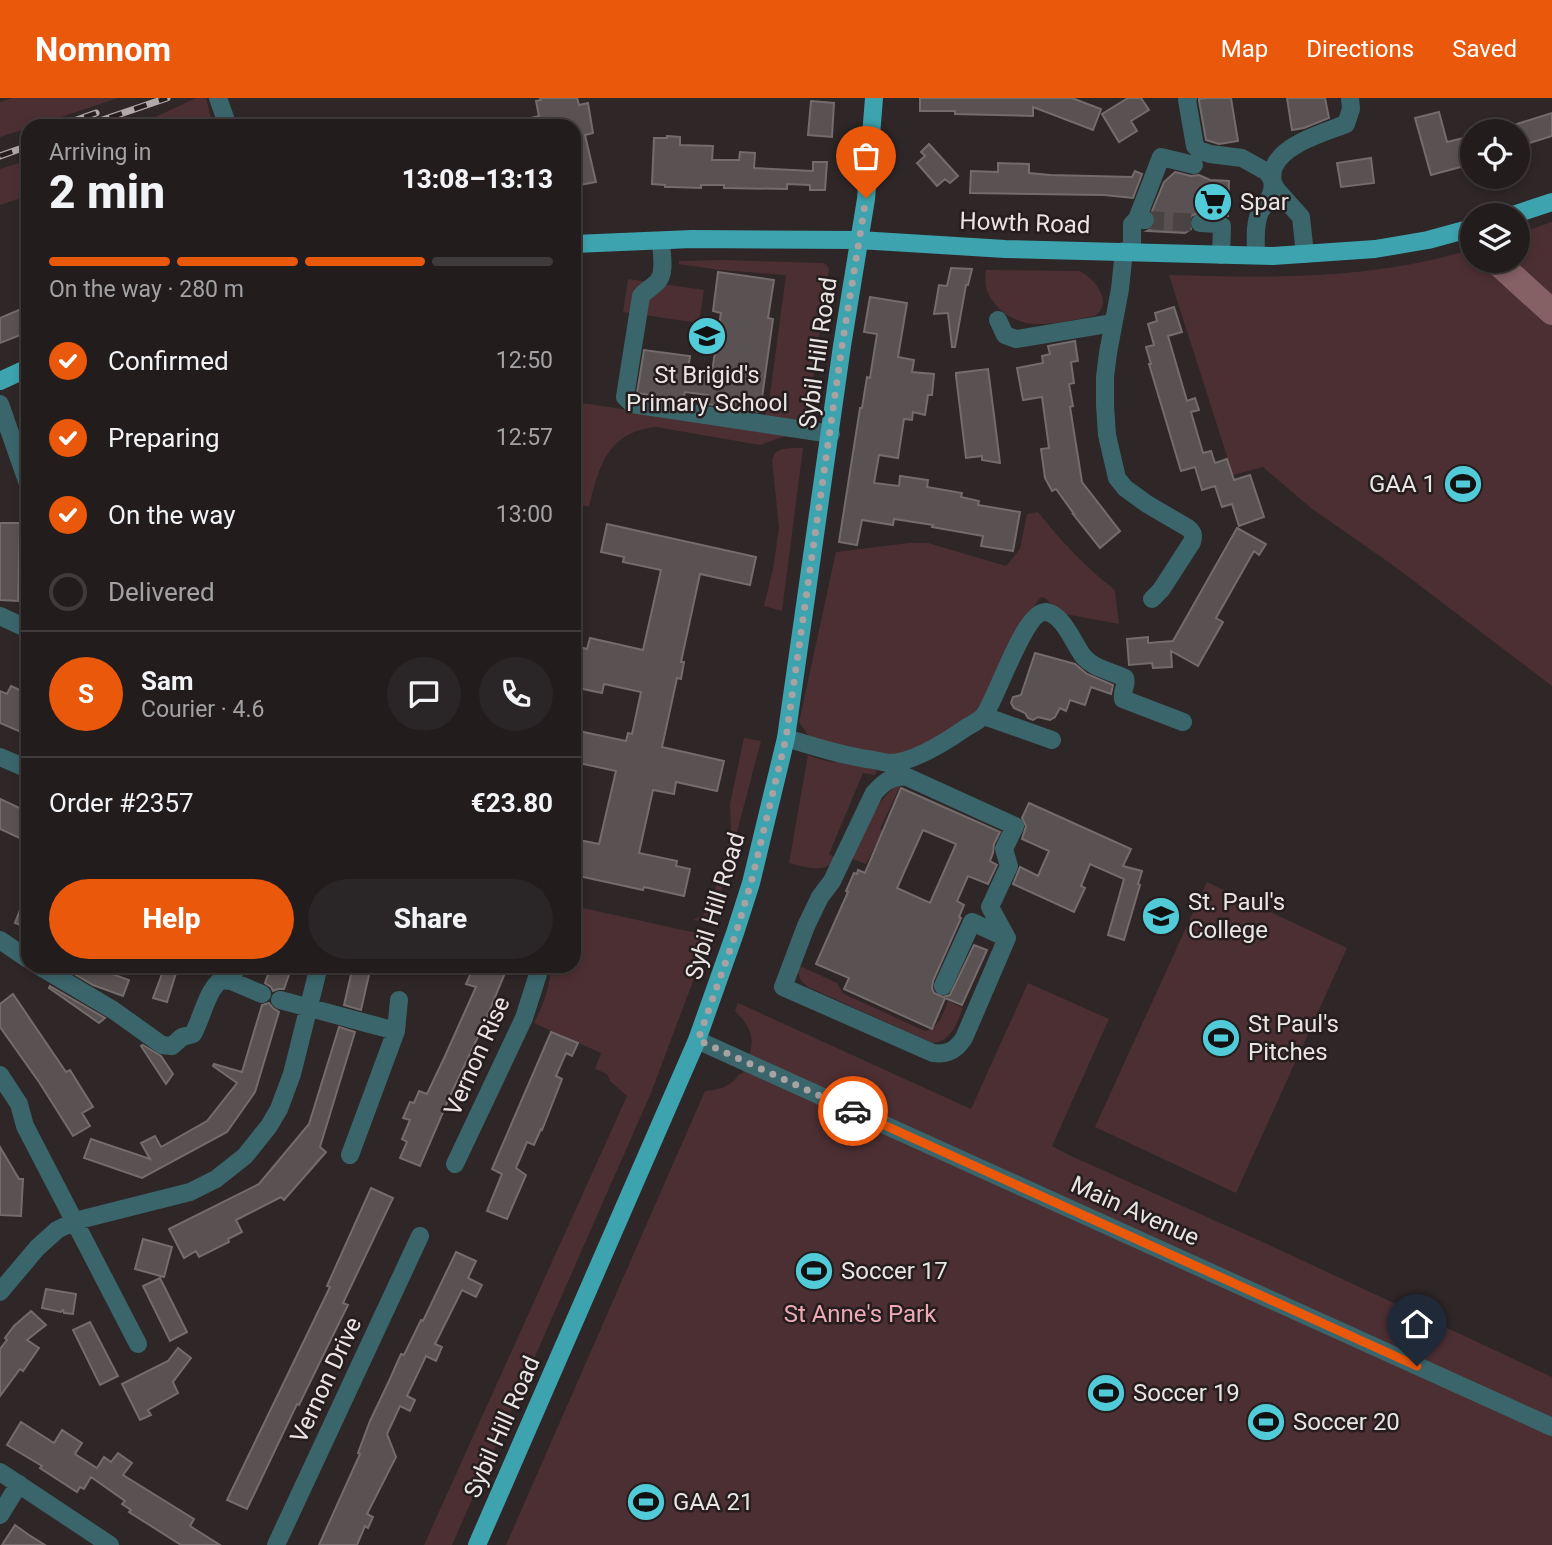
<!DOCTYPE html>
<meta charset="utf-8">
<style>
:root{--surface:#221c1d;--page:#2a2526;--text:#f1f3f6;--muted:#a2a1a4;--line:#3f3a3b;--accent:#ea580c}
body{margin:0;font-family:Roboto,sans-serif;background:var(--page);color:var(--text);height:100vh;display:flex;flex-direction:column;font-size:26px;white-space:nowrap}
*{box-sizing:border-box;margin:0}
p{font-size:23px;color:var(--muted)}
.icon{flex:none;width:38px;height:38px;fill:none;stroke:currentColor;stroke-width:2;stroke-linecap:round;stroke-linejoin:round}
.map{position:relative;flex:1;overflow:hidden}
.details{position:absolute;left:21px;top:21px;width:560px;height:854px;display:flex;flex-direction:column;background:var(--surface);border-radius:21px;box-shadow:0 4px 10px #0003,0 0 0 2px var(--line)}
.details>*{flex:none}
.controls{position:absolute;left:1460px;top:21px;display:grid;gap:14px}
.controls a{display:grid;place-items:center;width:70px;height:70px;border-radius:50%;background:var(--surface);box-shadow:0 4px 10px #0003,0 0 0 2px var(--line);font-size:35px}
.pin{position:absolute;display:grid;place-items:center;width:60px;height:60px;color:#fff;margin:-72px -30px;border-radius:50% 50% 50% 0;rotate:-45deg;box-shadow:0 0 7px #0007}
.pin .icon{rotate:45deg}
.courier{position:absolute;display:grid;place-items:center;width:70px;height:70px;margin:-35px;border:5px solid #ea580c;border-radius:50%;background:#fff;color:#222;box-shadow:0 2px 9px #0007}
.headline em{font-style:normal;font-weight:800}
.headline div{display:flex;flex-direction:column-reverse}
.headline{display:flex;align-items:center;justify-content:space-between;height:119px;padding:0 28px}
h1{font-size:46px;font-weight:800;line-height:52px}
.bar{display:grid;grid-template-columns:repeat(4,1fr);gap:10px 7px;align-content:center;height:84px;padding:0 28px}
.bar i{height:9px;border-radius:5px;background:var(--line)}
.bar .selected{background:var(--accent)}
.bar p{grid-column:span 4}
.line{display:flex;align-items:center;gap:18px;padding:0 28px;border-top:2px solid var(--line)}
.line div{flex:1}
.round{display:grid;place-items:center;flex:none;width:74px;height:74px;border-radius:37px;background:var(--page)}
ol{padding:0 28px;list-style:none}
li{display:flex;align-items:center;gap:21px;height:77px}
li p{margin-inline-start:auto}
li .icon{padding:7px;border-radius:50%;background:var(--accent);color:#fff;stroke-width:4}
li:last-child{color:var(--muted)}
li i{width:38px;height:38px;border:4px solid var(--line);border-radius:50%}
.primary-button{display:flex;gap:14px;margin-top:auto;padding:14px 28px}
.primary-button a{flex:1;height:80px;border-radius:42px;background:var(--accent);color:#fff;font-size:28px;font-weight:800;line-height:80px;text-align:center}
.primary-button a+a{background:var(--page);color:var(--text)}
header{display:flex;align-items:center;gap:42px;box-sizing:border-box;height:98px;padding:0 35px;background:var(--accent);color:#fff}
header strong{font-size:33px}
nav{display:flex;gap:38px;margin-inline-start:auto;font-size:24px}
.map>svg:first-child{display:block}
</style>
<header>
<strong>Nomnom</strong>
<nav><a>Map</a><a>Directions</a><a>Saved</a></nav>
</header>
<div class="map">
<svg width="1552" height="1447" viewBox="0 0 1552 1447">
<rect width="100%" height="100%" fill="#2e2627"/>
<path fill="#4c2f33" d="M12,0h106l-84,28h-6v2l-28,9v-35z
M196,0h10l7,28h-83l21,-7z
M28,62v36l-28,9v-36z
M1552,124v464l-158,-120 -83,-58 -48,-41 -30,8 -64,-200c101,3 205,5 303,-26v12h45v-27z
M725,162l98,3 4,2 2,4 -23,156 -42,-6 5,-17 17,-127 -66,-5 -41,-6v-3z
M986,172l93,1c16,7 36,33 15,45 -34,6 -72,19 -98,-11 -10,-11 -12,-21 -10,-35z
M628,181l76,11 -5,33 -76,-11z
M574,304l230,33v4l-10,-3 -12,1 -22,8 -104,-18c-49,5 -57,40 -67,80l-7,-2 1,-3 -9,-2z
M792,350h11l-21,163 -18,-5 9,-37 6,-41 -7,-68 3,-7 7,-4z
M1038,414c23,29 47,55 77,78l4,34 -59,-11 -15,-15 -4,-1 -4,5 -8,12 -44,83 -13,19 -52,32 -27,8 -80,-14 -14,-20 37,-170 73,-9h19l78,23 14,-17 7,-35z
M744,640l17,3 -48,182 -20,-3 11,-6 8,-14 17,-60 2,-12 -1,-24z
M808,657c12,4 24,10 36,6l33,9 -2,5 -12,-2 -34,81 7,4 -1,4c-15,11 -29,5 -46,1z
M902,684l-22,47 3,1 -17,34 -16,-6 20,-44 26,-30z
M1207,784l140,66 -111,245 -141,-66z
M574,808l136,30 -59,157 -199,452h-28l203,-449 -17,-15 -3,-7 -12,-5 6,-16 -67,-30c9,-18 17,-36 16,-57h24z
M800,868l37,17 5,9 4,3 79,36c14,-2 18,-18 23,-30l15,7c-7,16 -11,33 -30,35l-125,-56c-7,-5 -12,-12 -8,-21z
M1028,885l81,36 -57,127 17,9 209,94 274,128v168h-1046l199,-454c14,-1 26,-4 34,-17h3c12,-28 16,-40 -7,-63l3,-8 233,106z"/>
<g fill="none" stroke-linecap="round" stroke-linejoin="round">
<path stroke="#856065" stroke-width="26" d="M1496,163l56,51"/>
</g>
<path fill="#5a5152" stroke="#746b6c" stroke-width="2" fill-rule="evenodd" d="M540,0h37l2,7 9,-2 5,30 -8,2 11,47 -22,4v-60h-59v-4l24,-6 -3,-15 5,-1z
M920,0h152l29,11 -8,21 -60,-23v9l-78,-2v-3h-35z
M1128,0h13l8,12 -18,11 6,10 -18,11 -17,-28z
M1208,0h23l7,43 -19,3 -13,-4 -7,-39v-2z
M1287,0h38l4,20 -25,10 -12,2z
M811,3l23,2 -2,34 -24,-2z
M1439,14l8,30 25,-6v28l-41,11 -16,-57z
M1552,15v23l-35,11v-23z
M667,38l13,1v8l33,1 -1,14h27l1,-8 15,1 -1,15 59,3v-9h14l-2,28h-15v-5l-23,-1v5l-63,-1v-3h-23v3l-29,-1h-7v-2l-13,-1 2,-46h13z
M929,46l29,32 -8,7 -5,-4 -8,7 -20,-23 8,-7 -4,-4z
M1371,60l3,25 -33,4 -4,-24z
M998,65l31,1v9l21,2 82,2 3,-6 7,3 -9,24 -29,-3 -134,-2 1,-22 27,1z
M1175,74l16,4 8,-1 11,5 19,1 -1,35 -9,-3 -19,-1 -9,4 -2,7 2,6 -6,4 -38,-2 7,-4 2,-5v-6l-4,-5 12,-29z
M951,170l21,1 -4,16h-2l-11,62h-3l-4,-34 -14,1 5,-29 8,1z
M718,174l56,8 -6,38 5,1 -13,93 -53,-8 1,-9 -23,-3 -2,8 -46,-7 7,-43 46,6 -2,13 24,3 9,-59 -8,-2z
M870,199l37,6 -9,54 16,3 -2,12 22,2 -2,21h-4l-3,20 -12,-3 -1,8 -8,-1 -6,39 -19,-3 -5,28 25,3 1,-10 28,4 -1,7 35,6 -1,4 18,4 -1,4 42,7 -7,39 -32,-5 2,-10 -51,-9 1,-2 -39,-6 -1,6 -31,-5 -5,25 -18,-3 21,-134h2l5,-31 3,1 7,-44 -13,-2z
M28,208v26l-28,11v-25z
M1174,209l8,25 -14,4 19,65 8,-3 4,12 -8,2 12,41 8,-2 4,12 12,-4 7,21 16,-5 14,42 -25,9 -7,-22 -10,3 -7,-21 -13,4 -7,-23 -14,4 -32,-107h2l-5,-17 8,-2 -6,-21 9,-3 -2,-8z
M1075,243l3,20 -7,1 3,21 -5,1 4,22 -3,1 12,75 38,49 -20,17 -27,-34h1l-18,-25 -4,2 -7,-13 -4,-29 8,-1 -7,-51 -19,3 -6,-32 26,-5 -1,-7 8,-2 -2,-8z
M988,271l6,46 6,48 -18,-3v-4l-16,2 -10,-82v-3z
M0,425h20l-2,78 -18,-1z
M607,426l149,33 -6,28 -50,-11 -19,88h3l-3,17 -4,-1 -15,69 62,14 -7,30 -41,-9 -2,12 -21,-4 -14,63 38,8 -1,5 14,3 -6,27 -40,-9 -1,3 -69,-15v-36l25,5 17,-73 -42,-9v-32l52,11 2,-8 4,1 9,-42 -37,-8 -2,9 -24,-5 2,-9 -6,-2v-6l5,-24 8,2 3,-11 53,12 18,-80 -38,-8 1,-5 -23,-5z
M1237,430l29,16 -7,11 -5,-4 -38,67 7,4 -25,44 -27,-15 1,16 -19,1 -1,-5 -23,2 -2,-26 21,-2v6l25,-2z
M1035,555l40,11 12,10 26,11 -2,9 -20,-7 -6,18 -15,-5 -4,11 -6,-3 -5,9 -5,3 -12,-3 -5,3 -5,-2 -3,-5 -11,-5 -3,-5 2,-6 8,-2z
M11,588l17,8v41l-28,-12v-32l7,3z
M901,690l99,44 -6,12 -1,9 -3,8 7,4 -9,19 -20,-8 -11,25 7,4 -5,12 2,1 -28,63 -1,7 2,5 9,4 7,-2 24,-50 13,5 -25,55 -17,-7 -13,31 -88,-40 5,-11 -33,-14 32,-72 -2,-1 8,-18 3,1 1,-4 7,3zM923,732l33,14 -26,59 -33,-15z
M0,701l28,13v30l-28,-13z
M1029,705l102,46 -8,17 19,5 -4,13 2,1 -16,55 -16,-5 16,-56 -34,-15 -9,22 4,2 -11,24 -61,-28 7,-17 18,9 11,-25 -27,-12 4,-13 -4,-8z
M27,794h1v36l-13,-5z
M61,868h29l39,14 -6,16 -30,-11z
M165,868l12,4 -10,32 -14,-4z
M271,868h21l-8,23h-6l-5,2 -2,-4 -6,-4z
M353,868h18l-10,44 -17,-5z
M474,868h17l14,7 -22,53 -33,70 -30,70 -20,-8 7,-16 -5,-3 8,-19 -7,-2 7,-16 4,1 5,-12 8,3 18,-38 31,-69 -10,-3z
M50,888l55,32 -6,5 -50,-35z
M13,896l53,78 4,-2 23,37 -11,6 8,13 -17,10 -34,-54 -39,-55v-23z
M269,905l4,5 6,4 -24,80 -28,40 -85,46 -58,-20 7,-19 59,20 -9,-16 14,-7 6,11 46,-26 30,-38 -24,-17 1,-2 28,8 20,-67z
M339,929l16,5 -35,115 6,5 -42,48 -3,-3 -45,23 6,12 -14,7 1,3 -30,15 -3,-6 -12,7 -15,-29 90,-45 50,-60z
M551,934l27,11 -6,13 -6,-3 -10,23 6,3 -20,51 -1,-1 -7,16 -7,-3 -11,26 10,7 -19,44 -20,-8 15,-37 -10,-5z
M143,947l18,11 12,18 -7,10 -25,-38z
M0,1049l19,32h4l-2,37 -21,-1z
M371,1090l22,10 -50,105 5,2 -7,14 -42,86 -2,-1 -50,105 -20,-9 103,-213 -3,-1z
M143,1141l29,8 -8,30 -29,-8z
M456,1154l20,9 -8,17 14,7 -6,12 -14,-7 -27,54 7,3 -6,14 -10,-5 -19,40 8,4 -5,11 -10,-5 -13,28 9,23 -29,57 6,3 -5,11 -3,-2 -8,19h-38l41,-91 -2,-1 12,-32 19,-40 12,-27 3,1 17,-35 2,1z
M160,1180l27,54 -17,9 -27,-55z
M46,1191l30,5 -3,20 -9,-1 -1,-3 -2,2 -19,-4z
M31,1213l15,14 -19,15 12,8 -16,23 -3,-2 -20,27v-47l7,-9 -2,-2 9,-12z
M90,1224l28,54 -18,9 -27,-55z
M178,1250l13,10 -18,24 5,11 -30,17 3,5 -11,5 -18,-36 46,-23z
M21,1324l33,21 8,-13 20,13 -7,11 22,14 7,-11 7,5 7,-9 14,10 -9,12 71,44 -4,7 30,19h-39l-52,-33 2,-2 -9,-6 3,-3 -34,-24 -7,12 -4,-2 -3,5 -37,-24 2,-2 -35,-21z
M15,1427l14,10 16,10h-43z"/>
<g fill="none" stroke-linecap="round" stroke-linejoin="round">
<path stroke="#4a4344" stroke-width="18" stroke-dasharray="18 9" stroke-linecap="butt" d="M1146,122l54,3"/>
<path stroke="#3a666b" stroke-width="18" d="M218,0l10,28
M1188,0l-1,2 8,46 4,4 11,4 32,4 25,14 3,4 6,13 25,28 4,37
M1137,121l24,-62 33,8
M1200,125l18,1 4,2 -1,29
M661,143c0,11 5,31 -3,40 -5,6 -12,9 -17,15l-16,101 7,7 199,30
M1124,153l-4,38 -12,64 -3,24v28l2,30 10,43 8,10 22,16 41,24c5,4 6,7 4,14l-31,48 -9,9
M1132,153v-27l5,-5 8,1
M1256,157c0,-13 -2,-30 4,-43 3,-6 9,-11 11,-18 4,-9 -1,-18 3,-27 9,-23 51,-35 72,-43l5,-15 -1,-11
M998,222l7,15 11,4 97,-16
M0,306l28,80
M0,518l28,13
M984,618l68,24
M786,640c30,9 58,18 88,22 5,1 11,3 16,3 25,-1 57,-22 77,-36 6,-3 13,-7 17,-12 13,-16 40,-105 62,-103 17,2 28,32 37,44 11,13 28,15 42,22 3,7 -4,13 -2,21l60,23
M0,659l28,12
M905,678l110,50 -11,23 5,17 -19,41 17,31 -43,100c-8,12 -16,17 -31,15l-150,-66 23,-61 14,-29 12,-16 42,-88c11,-12 15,-15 31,-17z
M0,842l28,19
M39,868l74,44 49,35 10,1 10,-9 11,-3c9,-16 14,-44 28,-54l10,1 6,-15
M231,883l31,13
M943,888l29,-64 35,16
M280,902l116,31
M697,942l855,387
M0,977l19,29 6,22 113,218
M350,1057l46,-124 3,-31
M455,1066l69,-146 14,-44 -1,-8
M0,1194l37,-44 20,-18 18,-9 115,-29 26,-13 29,-23 24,-30 10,-17 13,-35 27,-108
M0,1374l110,73
M0,1417l19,-31
M276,1447l144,-309"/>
<path stroke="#3da3ae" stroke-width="18" d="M1513,117l39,-13
M574,146l118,-5 167,1 146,9 268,7 102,-7 53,-9 44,-12
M0,283l28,-13
M477,1447l220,-505 38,-107 16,-50 35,-145 56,-392 24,-147 8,-101"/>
<g stroke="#afa9a9" stroke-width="7">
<path id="rail" d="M60,28l36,-13
M85,28l82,-28
M0,58l28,-10"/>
</g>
<use href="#rail" stroke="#251d1e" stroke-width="4.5" stroke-dasharray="13" stroke-linecap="butt"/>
</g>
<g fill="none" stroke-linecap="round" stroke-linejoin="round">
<path stroke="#a8a2a2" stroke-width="7" stroke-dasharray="0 12.6" d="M853,1013l-155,-71 38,-107 15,-50 35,-145 56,-392 24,-148"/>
<path stroke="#ea580c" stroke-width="9" d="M853,1013l564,255"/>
</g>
<defs>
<g id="supermarket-disc" transform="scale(2.0125)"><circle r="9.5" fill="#52cbd8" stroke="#251d1e"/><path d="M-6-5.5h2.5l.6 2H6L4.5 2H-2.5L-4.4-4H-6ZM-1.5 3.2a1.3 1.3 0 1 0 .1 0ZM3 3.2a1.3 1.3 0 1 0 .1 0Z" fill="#111"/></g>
<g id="school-disc" transform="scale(2.0125)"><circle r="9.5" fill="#52cbd8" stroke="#251d1e"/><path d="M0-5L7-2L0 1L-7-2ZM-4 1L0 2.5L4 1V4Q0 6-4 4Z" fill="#111"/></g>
<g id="stadium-disc" transform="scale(2.0125)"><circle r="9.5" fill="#52cbd8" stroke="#251d1e"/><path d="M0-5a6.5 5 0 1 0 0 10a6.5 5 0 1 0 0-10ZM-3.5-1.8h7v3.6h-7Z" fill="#111"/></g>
</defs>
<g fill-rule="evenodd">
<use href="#supermarket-disc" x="1213" y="104"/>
<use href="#school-disc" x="707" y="238"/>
<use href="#stadium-disc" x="1463" y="386"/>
<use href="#school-disc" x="1161" y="818"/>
<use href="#stadium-disc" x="1221" y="940"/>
<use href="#stadium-disc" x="814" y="1173"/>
<use href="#stadium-disc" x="1106" y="1295"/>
<use href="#stadium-disc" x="1266" y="1324"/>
<use href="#stadium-disc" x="646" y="1404"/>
</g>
<g text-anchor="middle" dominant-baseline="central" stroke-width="5" stroke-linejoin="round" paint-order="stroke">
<g font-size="24" fill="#eae5e5" stroke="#251d1e" text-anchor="start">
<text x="1240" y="104">Spar</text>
<text x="707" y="277" text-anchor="middle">St Brigid's<tspan x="707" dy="28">Primary School</tspan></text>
<text x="1436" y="386" text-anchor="end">GAA 1</text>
<text x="1188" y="804">St. Paul's<tspan x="1188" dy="28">College</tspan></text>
<text x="1248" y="926">St Paul's<tspan x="1248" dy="28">Pitches</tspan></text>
<text x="841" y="1173">Soccer 17</text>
<text x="1133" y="1295">Soccer 19</text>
<text x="1293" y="1324">Soccer 20</text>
<text x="673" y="1404">GAA 21</text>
</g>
<g font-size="24" fill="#eae5e5" stroke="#251d1e">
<text transform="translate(1025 125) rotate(2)">Howth Road</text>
<text transform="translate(818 255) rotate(-82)">Sybil Hill Road</text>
<text transform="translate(715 808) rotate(-73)">Sybil Hill Road</text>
<text transform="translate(477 958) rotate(-66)">Vernon Rise</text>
<text transform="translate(1135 1113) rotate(24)">Main Avenue</text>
<text transform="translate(326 1282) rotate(-65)">Vernon Drive</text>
<text transform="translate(502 1329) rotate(-66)">Sybil Hill Road</text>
</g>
<g font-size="24" fill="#efabb4" stroke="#251d1e">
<text x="860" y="1216">St Anne's Park</text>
</g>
</g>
</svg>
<div class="controls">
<a><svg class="icon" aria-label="locate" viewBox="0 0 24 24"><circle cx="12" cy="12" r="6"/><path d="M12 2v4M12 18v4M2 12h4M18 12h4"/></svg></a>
<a><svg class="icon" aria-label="layers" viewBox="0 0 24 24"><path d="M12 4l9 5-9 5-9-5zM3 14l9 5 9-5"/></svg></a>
</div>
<div class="pin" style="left:866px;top:100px;background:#ea580c"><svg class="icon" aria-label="bag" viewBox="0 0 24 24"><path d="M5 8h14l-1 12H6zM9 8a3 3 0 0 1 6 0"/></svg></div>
<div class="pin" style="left:1417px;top:1268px;background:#1f2937"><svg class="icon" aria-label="home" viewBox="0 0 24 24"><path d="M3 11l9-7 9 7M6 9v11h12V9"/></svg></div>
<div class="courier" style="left:853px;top:1013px"><svg class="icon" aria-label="car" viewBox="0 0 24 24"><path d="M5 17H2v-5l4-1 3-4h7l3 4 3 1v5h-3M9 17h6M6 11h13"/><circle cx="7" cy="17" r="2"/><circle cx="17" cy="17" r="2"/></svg></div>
<section class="details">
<div class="headline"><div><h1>2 min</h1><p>Arriving in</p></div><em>13:08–13:13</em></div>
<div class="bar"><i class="selected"></i><i class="selected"></i><i class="selected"></i><i></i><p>On the way · 280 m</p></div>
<ol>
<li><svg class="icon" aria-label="check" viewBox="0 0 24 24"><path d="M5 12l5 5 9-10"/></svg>Confirmed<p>12:50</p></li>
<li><svg class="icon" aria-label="check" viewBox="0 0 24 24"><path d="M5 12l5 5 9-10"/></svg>Preparing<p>12:57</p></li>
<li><svg class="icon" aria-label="check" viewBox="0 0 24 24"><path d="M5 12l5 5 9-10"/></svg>On the way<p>13:00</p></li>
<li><i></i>Delivered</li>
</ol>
<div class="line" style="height:126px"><b class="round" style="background:var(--accent);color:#fff">S</b><div><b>Sam</b><p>Courier · 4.6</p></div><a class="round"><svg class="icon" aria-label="chat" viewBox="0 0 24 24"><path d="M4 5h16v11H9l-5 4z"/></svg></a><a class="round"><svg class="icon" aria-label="phone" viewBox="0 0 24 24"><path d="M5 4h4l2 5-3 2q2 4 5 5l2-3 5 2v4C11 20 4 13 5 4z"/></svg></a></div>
<div class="line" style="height:91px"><div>Order #2357</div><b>€23.80</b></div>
<div class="primary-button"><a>Help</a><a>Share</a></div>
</section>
</div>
